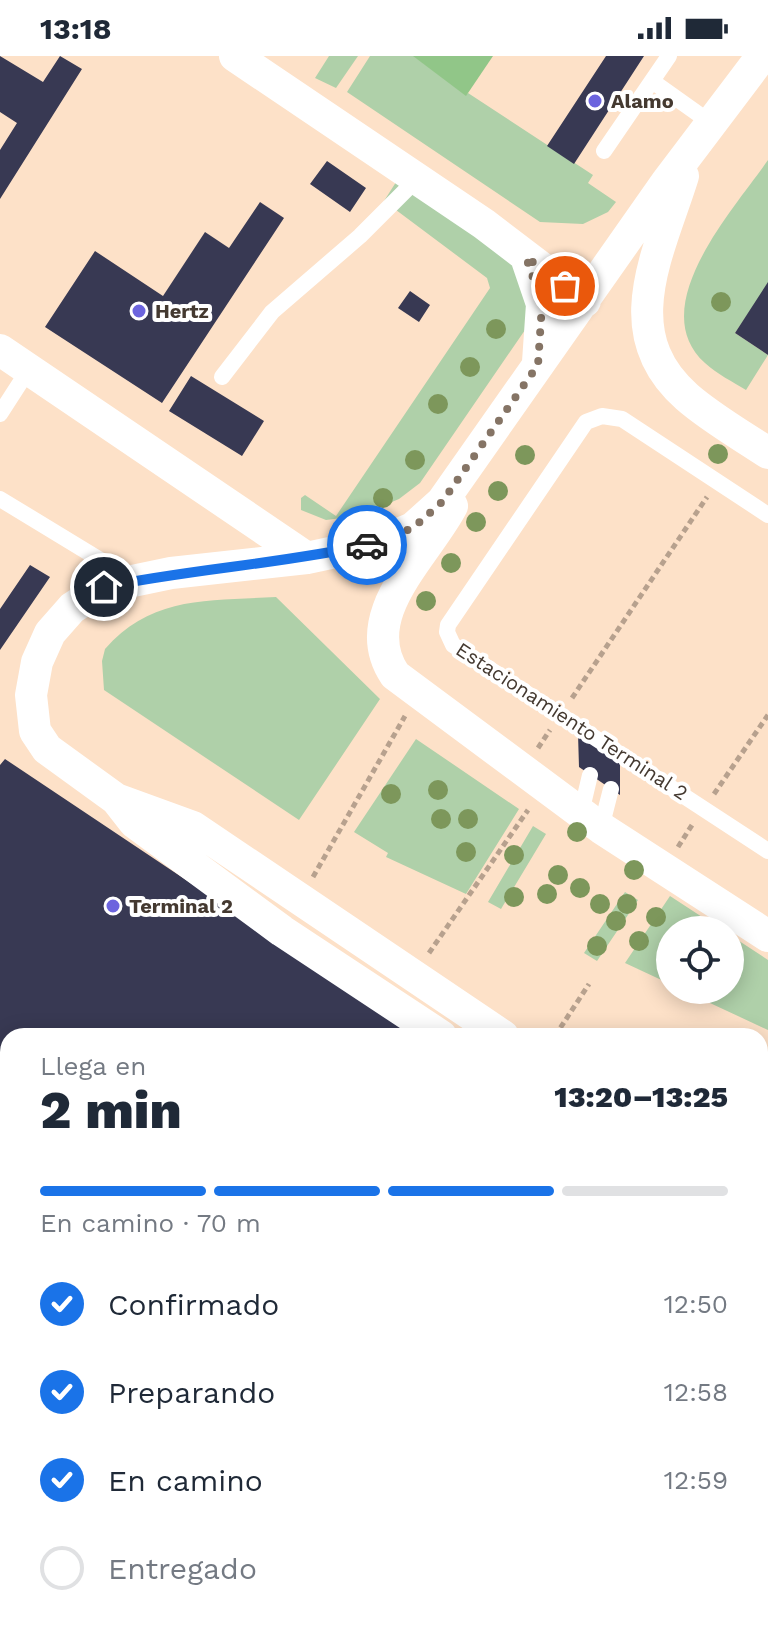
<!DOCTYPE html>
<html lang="es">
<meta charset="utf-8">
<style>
:root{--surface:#fff;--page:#f2f2f3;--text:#1f2937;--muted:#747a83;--line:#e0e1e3;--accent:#1a73e8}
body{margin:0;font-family:"Work Sans",sans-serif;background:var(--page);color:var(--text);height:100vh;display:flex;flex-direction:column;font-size:30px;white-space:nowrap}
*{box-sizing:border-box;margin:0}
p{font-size:26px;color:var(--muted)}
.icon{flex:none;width:44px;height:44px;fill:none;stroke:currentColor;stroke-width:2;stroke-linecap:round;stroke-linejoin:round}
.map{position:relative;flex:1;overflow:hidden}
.panel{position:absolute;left:0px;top:972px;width:768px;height:602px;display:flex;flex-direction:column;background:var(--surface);border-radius:24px 24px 0 0;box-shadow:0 4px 20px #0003}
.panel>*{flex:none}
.controls{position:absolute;left:656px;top:860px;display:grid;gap:16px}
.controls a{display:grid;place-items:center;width:88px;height:88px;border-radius:50%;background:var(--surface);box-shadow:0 4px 20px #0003;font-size:40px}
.pin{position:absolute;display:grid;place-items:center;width:68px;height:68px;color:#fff;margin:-34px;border:4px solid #fff;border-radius:50%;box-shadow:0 2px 8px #0007}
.courier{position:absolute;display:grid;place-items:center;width:80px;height:80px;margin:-40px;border:6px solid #1a73e8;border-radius:50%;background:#fff;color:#222;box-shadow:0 2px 10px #0007}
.head em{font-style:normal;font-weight:800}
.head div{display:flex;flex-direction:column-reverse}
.head{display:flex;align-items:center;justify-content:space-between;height:136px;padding:0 40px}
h1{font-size:52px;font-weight:800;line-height:60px}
.bar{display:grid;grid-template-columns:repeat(4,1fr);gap:12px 8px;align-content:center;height:96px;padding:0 40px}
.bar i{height:10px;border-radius:6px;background:var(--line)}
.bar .selected{background:var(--accent)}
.bar p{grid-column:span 4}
ol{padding:0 40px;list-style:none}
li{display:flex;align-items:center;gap:24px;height:88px}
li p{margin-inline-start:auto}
li .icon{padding:8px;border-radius:50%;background:var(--accent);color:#fff;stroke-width:4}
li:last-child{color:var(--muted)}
li i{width:44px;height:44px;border:4px solid var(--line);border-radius:50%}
.status{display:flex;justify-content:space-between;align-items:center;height:56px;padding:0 40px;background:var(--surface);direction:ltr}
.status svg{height:22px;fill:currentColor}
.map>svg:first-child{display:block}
</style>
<div class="status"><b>13:18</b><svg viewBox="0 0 49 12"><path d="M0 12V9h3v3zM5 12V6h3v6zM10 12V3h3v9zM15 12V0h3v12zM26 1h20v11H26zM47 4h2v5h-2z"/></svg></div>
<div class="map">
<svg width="768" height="1573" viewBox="0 0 768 1573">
<rect width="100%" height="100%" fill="#fde1c8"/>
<path fill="#afd0a9" d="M329,0h29l-22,32 -21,-10z
M370,0h44l52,39 2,-2 125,82 -5,8 28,19 -8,10 -25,12 -43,-2 -193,-130z
M768,104v124l-33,49 33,22 -22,35c-13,-8 -29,-16 -41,-27 -62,-56 30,-155 63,-203z
M398,123l114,84 11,27 4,20 -2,20 -105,153 -21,16 -41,17 -32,4 -25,-10v-12l4,-3 31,21 154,-228 -3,-10 -103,-77z
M276,541l104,102 -81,121 -195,-130 -2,-29 3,-12c47,-54 105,-48 171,-52z
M416,683l103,70 -53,85 -80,-37 2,-4 -34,-21z
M533,770l13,8 -45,75 -13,-7z
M625,836l13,8 -41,61 -13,-8z
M670,840l52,34h-52v54l-45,-21z
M730,879l38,25v70l-86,-40h48z"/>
<path fill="#91c688" d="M413,0h80l-27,40z"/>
<path fill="#383953" d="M0,0l43,26 17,-26 22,13 -82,130v-49l17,-27 -17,-11z
M606,0h38l-70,108 -27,-18z
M327,105l39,27 -16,24 -40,-28z
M260,146l24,16 -122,185 -117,-76 50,-76 68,45 42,-64 24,16z
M768,226v73l-33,-22z
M410,235l20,14 -11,17 -21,-14z
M191,320l73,45 -22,35 -73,-45z
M30,509l20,12 -50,73v-41z
M578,678l42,29v32l-41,-28z
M5,703l271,181 138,96h-406v50l-8,-6v-315z
M768,1149v47l-8,-5v-29z
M0,1163l8,5v152l-8,-5z
M760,1238l8,5v241l-8,-6z
M394,1566h107l-5,7h-91z
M652,1566h72l10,7h-87z"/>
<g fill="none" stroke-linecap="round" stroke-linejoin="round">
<path stroke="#b7a18e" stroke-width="5" stroke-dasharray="6 4" stroke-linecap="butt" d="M572,642l135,-201
M538,692l12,-18
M714,738l54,-79
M678,791l14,-22
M313,821l92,-161
M429,897l99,-143
M555,980l34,-52"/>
<path stroke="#fff" stroke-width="16" d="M652,25l59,42
M604,95l65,-95
M222,321l50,-65 88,-76 57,-57
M0,358l29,-45
M0,443l130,79
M768,459l-146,-96 -20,-3 -16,6 -138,203 -1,7 6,13 315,206
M581,757l9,-38
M601,772l10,-39
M0,1340l8,6
M760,1565l8,8
M336,1566l10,7
M590,1573l6,-7"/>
<path stroke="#fff" stroke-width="32" d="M235,0l249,168 101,77
M683,120c-24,77 -69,157 4,221 24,21 54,38 81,56
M526,201l16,47 -4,58
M0,294l307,208
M452,450c-27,51 -97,110 -57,169l206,153 167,108
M116,743l77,28 310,209
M441,980l-159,-105 -148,-109 -18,-23 -69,-50 -12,-18 -4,-36 6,-33 13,-29 22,-25 32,-21 67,-14 136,-15 70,-15 36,-15 29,-26 224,-319 96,-127
M760,1083l8,-4
M760,1116l8,-7"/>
</g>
<g fill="#7d975b">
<circle cx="721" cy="246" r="10"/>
<circle cx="496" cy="273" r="10"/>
<circle cx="470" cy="311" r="10"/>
<circle cx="438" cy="348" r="10"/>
<circle cx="718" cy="398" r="10"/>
<circle cx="525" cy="399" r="10"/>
<circle cx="415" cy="404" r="10"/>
<circle cx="498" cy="435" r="10"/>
<circle cx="383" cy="442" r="10"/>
<circle cx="476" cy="466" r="10"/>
<circle cx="451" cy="507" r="10"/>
<circle cx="426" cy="545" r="10"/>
<circle cx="438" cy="734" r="10"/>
<circle cx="391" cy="738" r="10"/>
<circle cx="441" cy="763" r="10"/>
<circle cx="468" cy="763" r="10"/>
<circle cx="577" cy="776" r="10"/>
<circle cx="466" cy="796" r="10"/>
<circle cx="514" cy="799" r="10"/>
<circle cx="634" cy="814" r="10"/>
<circle cx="558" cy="819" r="10"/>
<circle cx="580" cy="832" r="10"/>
<circle cx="547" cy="838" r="10"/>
<circle cx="514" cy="841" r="10"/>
<circle cx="600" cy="848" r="10"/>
<circle cx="627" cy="848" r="10"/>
<circle cx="656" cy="861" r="10"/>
<circle cx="616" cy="865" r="10"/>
<circle cx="639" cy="885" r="10"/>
<circle cx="597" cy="890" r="10"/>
</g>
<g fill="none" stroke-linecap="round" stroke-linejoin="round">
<path stroke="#857465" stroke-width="8" stroke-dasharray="0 14.4" d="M367,489l46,-17 29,-26 96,-137 4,-61 -16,-47 39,29"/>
<path stroke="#1a73e8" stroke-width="10" d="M104,531c87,-18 176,-23 263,-42"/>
</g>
<g fill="#6c64de" stroke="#fff" stroke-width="3">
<circle cx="595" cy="45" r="8"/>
<circle cx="139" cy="255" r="8"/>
<circle cx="113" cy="850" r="8"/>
</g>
<g text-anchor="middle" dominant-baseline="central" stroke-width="8" stroke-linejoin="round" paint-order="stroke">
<g font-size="20" font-weight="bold" fill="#443930" stroke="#fff" text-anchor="start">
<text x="611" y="45">Alamo</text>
<text x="155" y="255">Hertz</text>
<text x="129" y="850">Terminal 2</text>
</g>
<g font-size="20" fill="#443930" stroke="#fff">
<text transform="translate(572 665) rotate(33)">Estacionamiento Terminal 2</text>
</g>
</g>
</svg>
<div class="controls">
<a><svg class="icon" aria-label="locate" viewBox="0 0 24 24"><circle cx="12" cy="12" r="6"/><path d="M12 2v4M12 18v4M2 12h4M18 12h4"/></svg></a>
</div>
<div class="pin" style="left:565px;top:230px;background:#ea580c"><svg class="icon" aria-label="bag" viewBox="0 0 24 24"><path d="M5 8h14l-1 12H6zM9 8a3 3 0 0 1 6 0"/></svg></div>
<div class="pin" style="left:104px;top:531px;background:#1f2937"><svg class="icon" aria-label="home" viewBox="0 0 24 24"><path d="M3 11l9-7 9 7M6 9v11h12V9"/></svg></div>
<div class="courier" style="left:367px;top:489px"><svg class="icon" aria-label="car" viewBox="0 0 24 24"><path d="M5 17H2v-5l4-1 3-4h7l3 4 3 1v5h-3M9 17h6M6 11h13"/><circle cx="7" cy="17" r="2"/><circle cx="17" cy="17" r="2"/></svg></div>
<section class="panel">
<div class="head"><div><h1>2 min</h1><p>Llega en</p></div><em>13:20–13:25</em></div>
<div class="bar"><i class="selected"></i><i class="selected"></i><i class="selected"></i><i></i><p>En camino · 70 m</p></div>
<ol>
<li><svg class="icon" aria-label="check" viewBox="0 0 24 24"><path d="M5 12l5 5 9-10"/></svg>Confirmado<p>12:50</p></li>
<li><svg class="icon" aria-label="check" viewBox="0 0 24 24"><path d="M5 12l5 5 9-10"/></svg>Preparando<p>12:58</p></li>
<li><svg class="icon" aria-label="check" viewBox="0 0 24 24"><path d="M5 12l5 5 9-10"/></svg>En camino<p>12:59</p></li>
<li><i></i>Entregado</li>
</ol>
</section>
</div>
